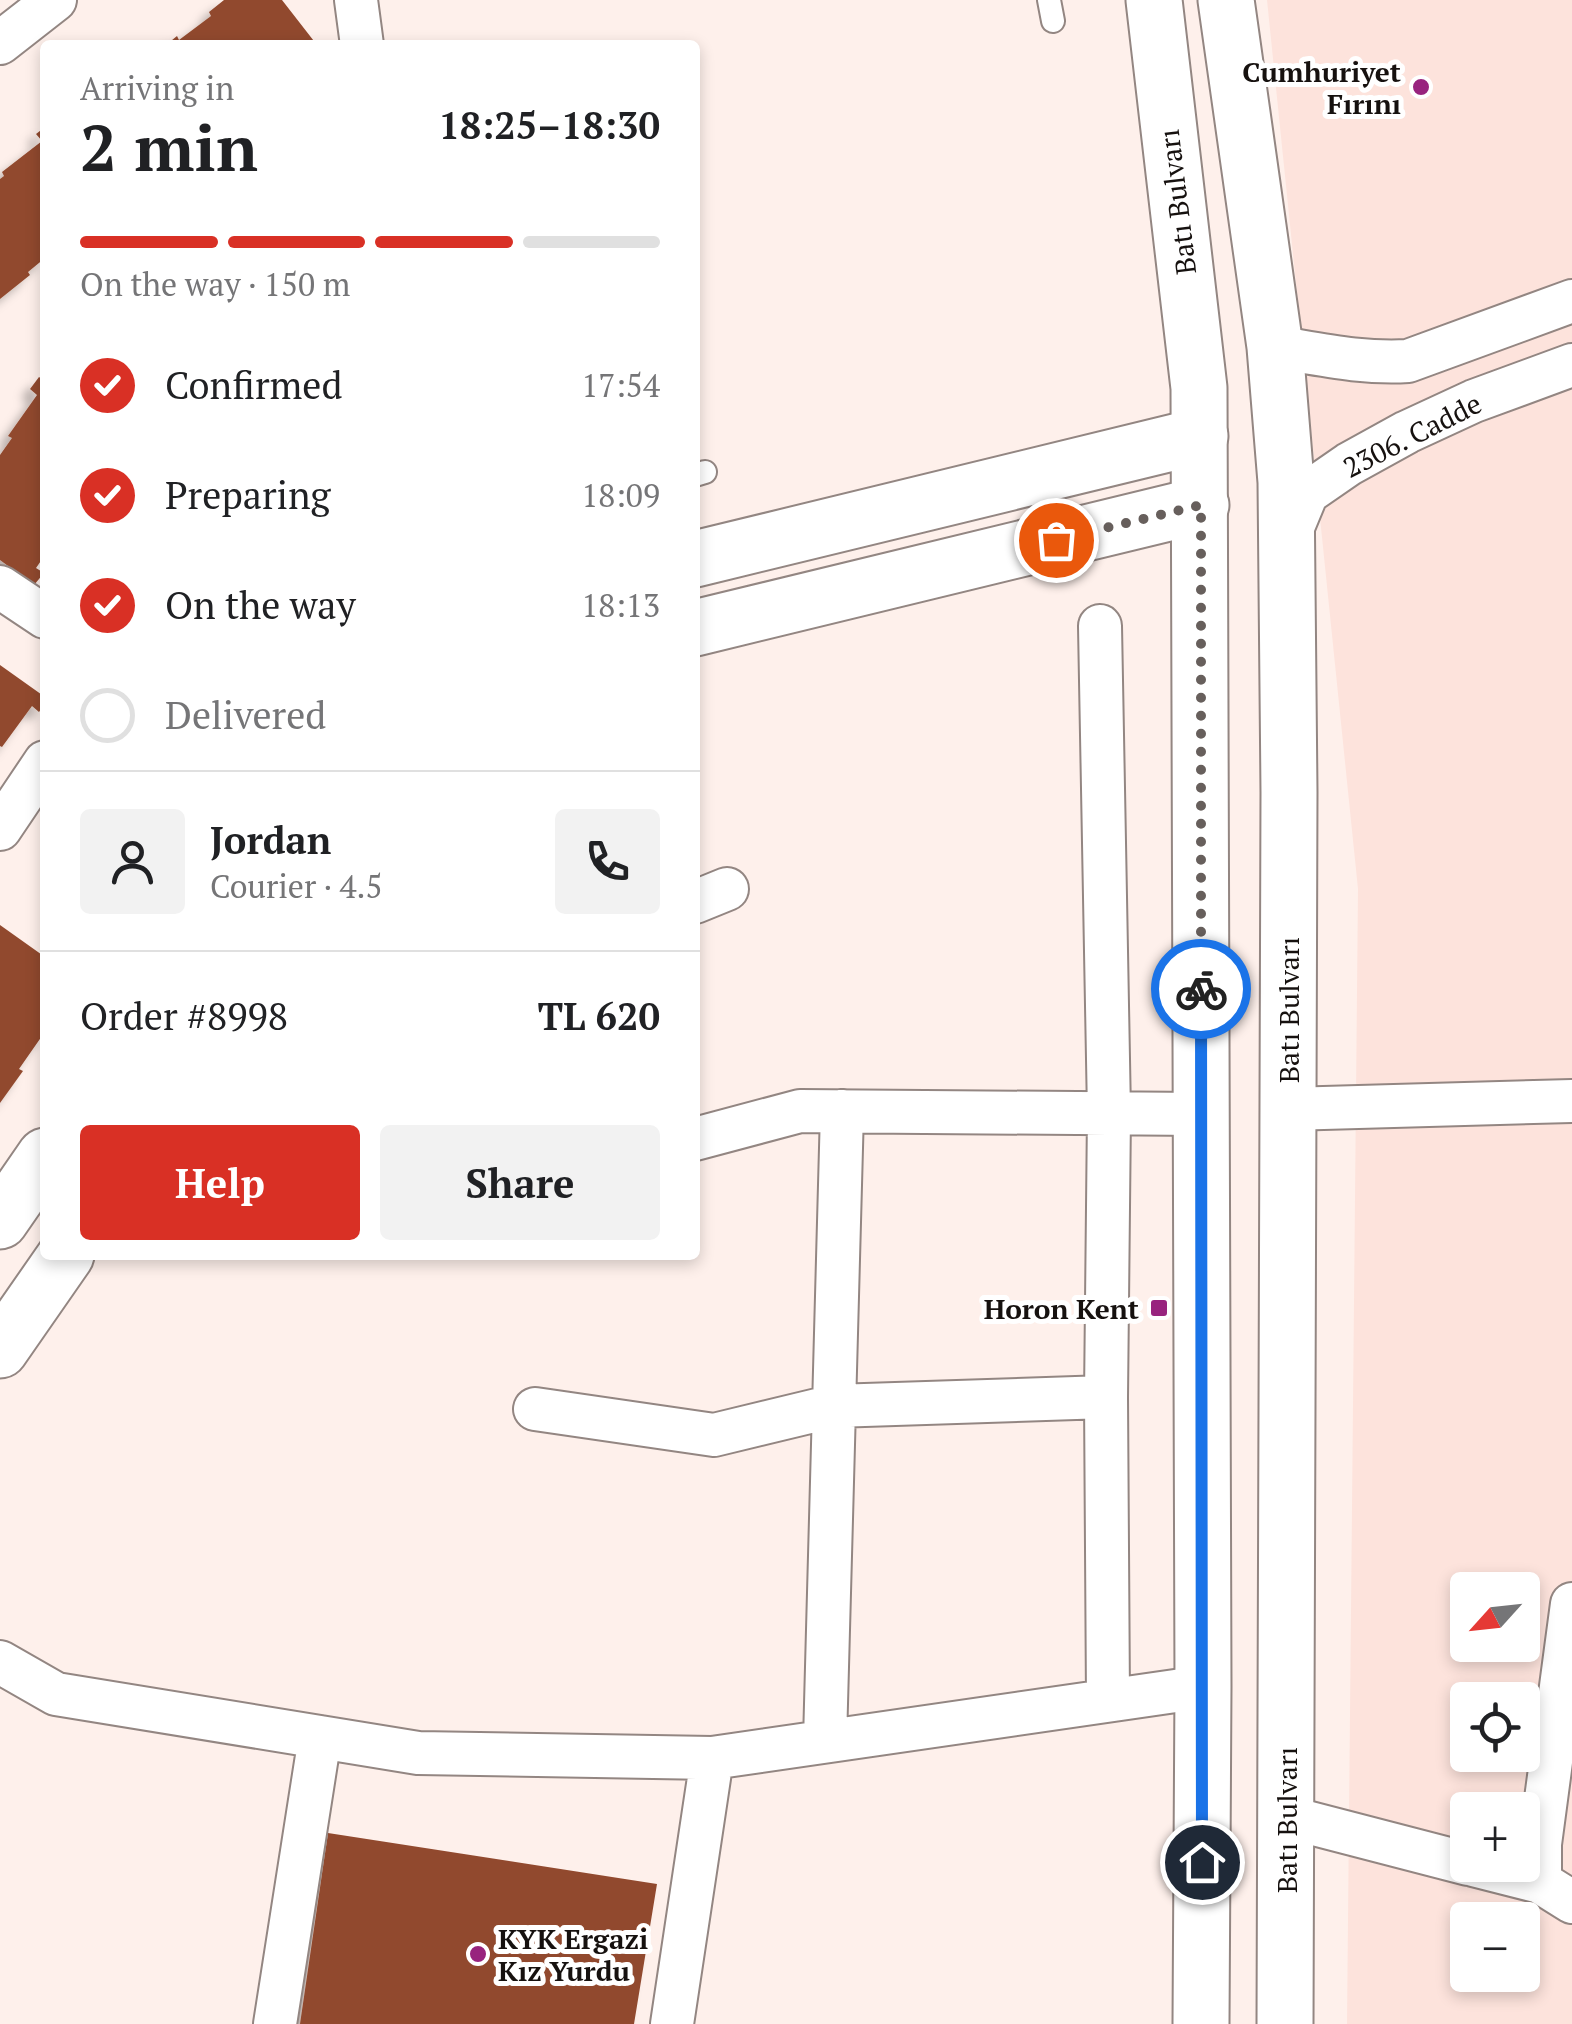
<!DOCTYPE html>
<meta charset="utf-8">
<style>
:root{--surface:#fff;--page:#f2f2f2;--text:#202124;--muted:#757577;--line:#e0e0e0;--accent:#d93025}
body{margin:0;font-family:"PT Serif",serif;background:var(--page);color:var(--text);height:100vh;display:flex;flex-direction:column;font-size:38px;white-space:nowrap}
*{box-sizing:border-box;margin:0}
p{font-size:32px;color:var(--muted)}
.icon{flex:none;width:55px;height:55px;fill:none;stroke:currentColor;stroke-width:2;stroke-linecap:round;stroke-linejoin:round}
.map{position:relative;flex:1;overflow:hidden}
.details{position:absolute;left:40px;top:40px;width:660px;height:1220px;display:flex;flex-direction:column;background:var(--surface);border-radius:10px;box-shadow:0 5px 15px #0003}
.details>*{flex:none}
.needle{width:65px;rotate:243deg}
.fabs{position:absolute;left:1450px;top:1572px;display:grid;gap:20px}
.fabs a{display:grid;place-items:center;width:90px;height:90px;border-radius:10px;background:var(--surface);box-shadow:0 5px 15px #0003;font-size:50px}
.pin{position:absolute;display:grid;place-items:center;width:85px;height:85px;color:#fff;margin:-42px;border:5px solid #fff;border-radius:50%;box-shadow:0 2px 10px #0007}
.courier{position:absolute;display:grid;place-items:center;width:100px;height:100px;margin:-50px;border:8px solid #1a73e8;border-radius:50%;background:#fff;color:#222;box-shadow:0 2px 12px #0007}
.head em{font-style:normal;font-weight:800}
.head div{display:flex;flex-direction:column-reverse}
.head{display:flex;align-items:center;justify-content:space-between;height:170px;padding:0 40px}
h1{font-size:65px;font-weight:800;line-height:75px}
.bar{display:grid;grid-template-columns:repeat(4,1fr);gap:15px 10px;align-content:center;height:120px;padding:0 40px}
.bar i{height:12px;border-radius:8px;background:var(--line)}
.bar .on{background:var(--accent)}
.bar p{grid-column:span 4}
.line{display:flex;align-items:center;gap:25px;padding:0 40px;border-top:2px solid var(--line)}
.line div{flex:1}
.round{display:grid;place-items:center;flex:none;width:105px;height:105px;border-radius:10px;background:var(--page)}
ol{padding:0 40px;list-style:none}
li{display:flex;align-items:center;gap:30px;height:110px}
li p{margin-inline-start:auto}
li .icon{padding:10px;border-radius:50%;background:var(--accent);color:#fff;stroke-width:4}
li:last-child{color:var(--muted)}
li i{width:55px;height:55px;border:5px solid var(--line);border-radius:50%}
.action{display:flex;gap:20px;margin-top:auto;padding:20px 40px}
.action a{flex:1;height:115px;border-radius:10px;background:var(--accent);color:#fff;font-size:40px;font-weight:800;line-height:115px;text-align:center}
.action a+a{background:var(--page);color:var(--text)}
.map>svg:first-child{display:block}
</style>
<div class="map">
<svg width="1572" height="2024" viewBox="0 0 1572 2024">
<defs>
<filter id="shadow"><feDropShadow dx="-9" dy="9" stdDeviation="5" flood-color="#0004"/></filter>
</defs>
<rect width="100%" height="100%" fill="#fef0eb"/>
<path fill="#fde3dc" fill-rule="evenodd" d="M1267,0h305v2024h-225l11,-1135zM1468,1590h54v55h-54zM1468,1700h54v55h-54zM1468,1810h54v55h-54zM1468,1920h54v55h-54z"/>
<path fill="#914a2f" filter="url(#shadow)" d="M224,0h58l35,45h-151l11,-9 2,4 32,-24 -2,-4z
M45,127v131l-17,14 2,3 -30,24v-120l4,-3 -2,-4 40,-31 -6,-7z
M39,377l6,4v174l-9,13 8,5 -10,12 -34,-25v-105l12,-17 -4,-2 29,-41 -7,-6z
M0,665l45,32v7l-6,8 -7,-6 -30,41 -2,-1z
M0,925l45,32v81l-3,-2 -23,33 4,2 -23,32z
M328,1833l329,51 -23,140h-334z"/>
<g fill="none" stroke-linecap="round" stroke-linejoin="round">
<g stroke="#938682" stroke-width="26">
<path id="lane" d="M1049,0l4,21
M695,475l10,-3"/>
</g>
<g stroke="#938682" stroke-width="46">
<path id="street" d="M356,0l6,45
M0,43l55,-43
M1275,347c44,7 88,17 133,14l164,-60
M1288,539l19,-46 42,-29 58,-32 67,-31 98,-36
M0,587l45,30
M1100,626l9,487 -3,284 2,303
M0,829l45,-67
M695,902l32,-13
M1288,1109l284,-8
M695,1139l105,-28 401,3
M535,1409l179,26 120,-29 272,-9
M0,1662l56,32 362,59 294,5
M825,1741l17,-630
M1287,1817l181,47
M1473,1865l67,17v-38l32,-240
M1540,1882l32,20
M275,2024l45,-287
M672,2024l40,-266 491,-71"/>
</g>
<g stroke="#938682" stroke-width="59">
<path id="secondary" d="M695,559l505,-123
M695,628l506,-123
M0,1221l45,-65
M0,1350l66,-95"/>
</g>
<g stroke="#938682" stroke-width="59">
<path id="primary" d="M1154,0l45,388 4,1299 -2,337
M1226,0l49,347 11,135 3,310 -4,1232"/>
</g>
<use href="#lane" stroke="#fff" stroke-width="22"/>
<use href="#street" stroke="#fff" stroke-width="42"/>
<use href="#secondary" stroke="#fff" stroke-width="55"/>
<use href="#primary" stroke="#fff" stroke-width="55"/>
</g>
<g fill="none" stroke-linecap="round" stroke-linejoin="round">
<path stroke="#675f5c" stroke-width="10" stroke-dasharray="0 18" d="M1056,540l145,-35v484"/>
<path stroke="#1a73e8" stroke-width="12" d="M1201,989l1,873"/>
</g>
<g fill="#98237e" stroke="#fff" stroke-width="4">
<circle cx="1421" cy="87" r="10"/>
<rect x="1149" y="1298" width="20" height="20" rx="5"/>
<circle cx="478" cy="1954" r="10"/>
</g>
<g text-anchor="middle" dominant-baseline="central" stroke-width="10" stroke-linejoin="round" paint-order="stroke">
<g font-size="28" font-weight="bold" fill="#16110f" stroke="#fff" text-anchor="end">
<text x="1401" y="71">Cumhuriyet<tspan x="1401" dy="32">Fırını</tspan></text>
<text x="1139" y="1308">Horon Kent</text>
<text x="498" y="1938" text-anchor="start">KYK Ergazi<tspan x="498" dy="32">Kız Yurdu</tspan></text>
</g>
<g font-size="28" fill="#16110f" stroke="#fff">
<text transform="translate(1177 202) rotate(-97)">Batı Bulvarı</text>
<text transform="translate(1412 435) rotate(-27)">2306. Cadde</text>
<text transform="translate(1288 1010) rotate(-90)">Batı Bulvarı</text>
<text transform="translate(1286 1820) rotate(-90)">Batı Bulvarı</text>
</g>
</g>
</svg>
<div class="fabs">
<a><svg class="needle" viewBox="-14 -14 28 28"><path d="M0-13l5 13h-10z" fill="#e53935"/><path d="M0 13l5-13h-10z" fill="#757577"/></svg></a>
<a><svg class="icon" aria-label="locate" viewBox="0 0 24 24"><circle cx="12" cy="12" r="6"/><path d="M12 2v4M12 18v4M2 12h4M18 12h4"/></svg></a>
<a>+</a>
<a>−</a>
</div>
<div class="pin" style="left:1056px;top:540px;background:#ea580c"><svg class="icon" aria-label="bag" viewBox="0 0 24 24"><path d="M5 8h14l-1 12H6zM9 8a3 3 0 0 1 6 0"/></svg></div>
<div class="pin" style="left:1202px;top:1862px;background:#1f2937"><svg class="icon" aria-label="home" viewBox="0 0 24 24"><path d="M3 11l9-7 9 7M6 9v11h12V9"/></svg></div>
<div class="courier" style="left:1201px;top:989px"><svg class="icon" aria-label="bike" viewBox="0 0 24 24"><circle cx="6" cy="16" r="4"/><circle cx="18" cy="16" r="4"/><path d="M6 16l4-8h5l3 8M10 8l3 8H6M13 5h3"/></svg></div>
<section class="details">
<div class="head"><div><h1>2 min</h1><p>Arriving in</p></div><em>18:25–18:30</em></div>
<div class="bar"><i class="on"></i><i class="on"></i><i class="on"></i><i></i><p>On the way · 150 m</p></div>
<ol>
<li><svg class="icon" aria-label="check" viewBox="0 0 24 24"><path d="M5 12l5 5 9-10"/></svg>Confirmed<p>17:54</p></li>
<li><svg class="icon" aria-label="check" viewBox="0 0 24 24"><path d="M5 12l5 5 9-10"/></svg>Preparing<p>18:09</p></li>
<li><svg class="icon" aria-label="check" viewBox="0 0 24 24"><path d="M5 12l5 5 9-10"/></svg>On the way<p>18:13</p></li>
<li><i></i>Delivered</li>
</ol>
<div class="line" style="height:180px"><a class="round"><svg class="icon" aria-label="person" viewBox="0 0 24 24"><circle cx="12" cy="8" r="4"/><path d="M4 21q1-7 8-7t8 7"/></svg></a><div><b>Jordan</b><p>Courier · 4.5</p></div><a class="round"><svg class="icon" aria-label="phone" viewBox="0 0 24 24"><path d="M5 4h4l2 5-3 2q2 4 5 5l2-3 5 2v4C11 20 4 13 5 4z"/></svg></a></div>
<div class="line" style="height:130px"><div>Order #8998</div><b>TL 620</b></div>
<div class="action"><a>Help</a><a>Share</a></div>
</section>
</div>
